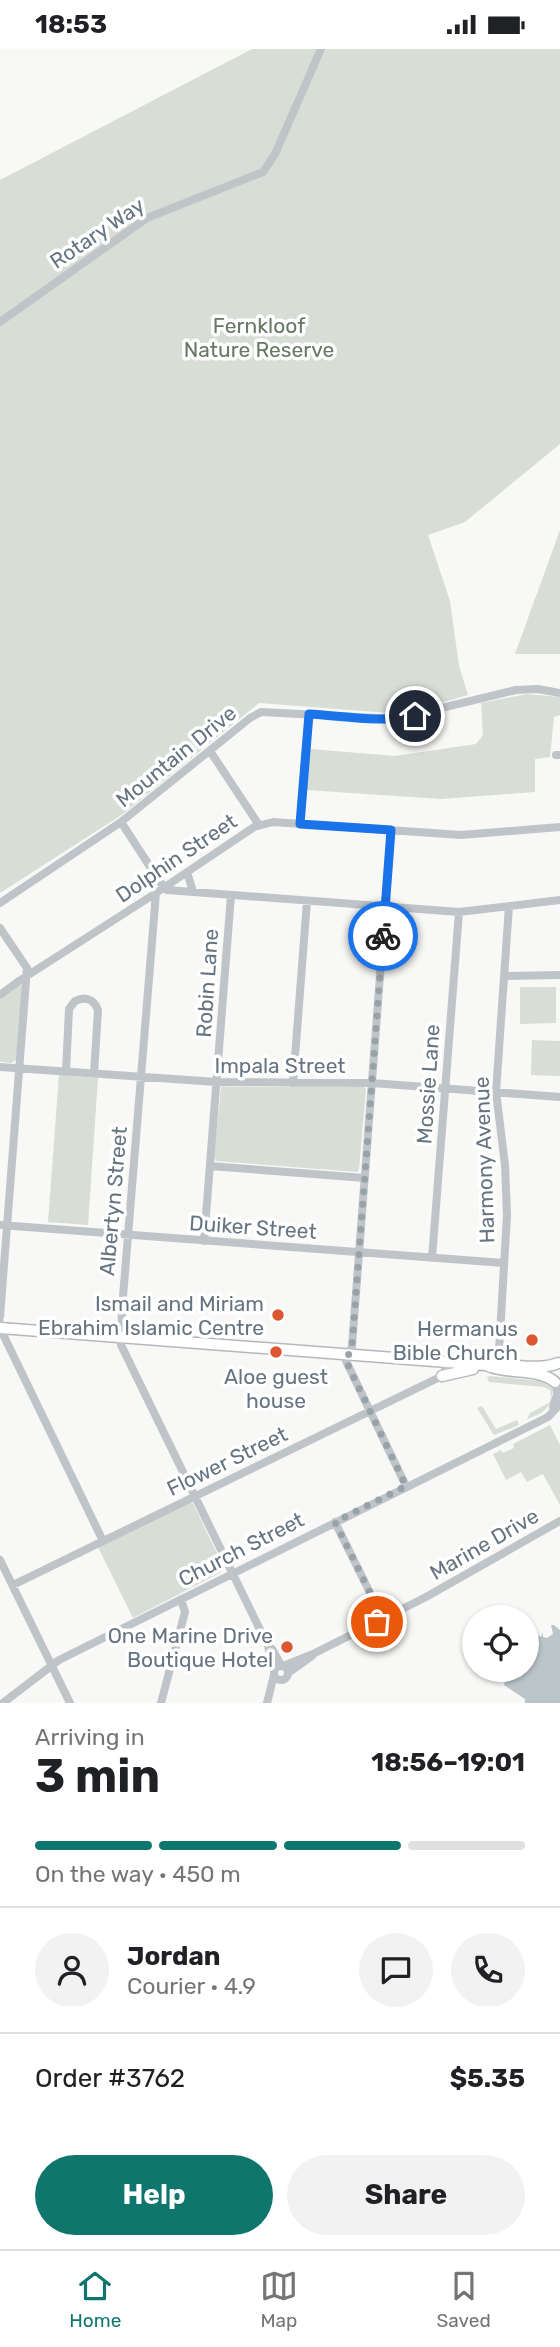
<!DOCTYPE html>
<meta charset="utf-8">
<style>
:root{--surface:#fff;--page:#f2f2f2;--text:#202124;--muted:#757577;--line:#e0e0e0;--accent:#0f766e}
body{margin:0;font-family:Rubik,sans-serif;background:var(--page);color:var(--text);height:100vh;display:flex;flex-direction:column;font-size:26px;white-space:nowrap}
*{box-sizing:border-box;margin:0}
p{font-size:23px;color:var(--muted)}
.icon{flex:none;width:38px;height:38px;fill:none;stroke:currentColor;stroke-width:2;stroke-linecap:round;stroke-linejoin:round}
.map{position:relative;height:1654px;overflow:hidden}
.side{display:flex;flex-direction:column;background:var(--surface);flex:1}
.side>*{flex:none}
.tools{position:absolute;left:462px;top:1556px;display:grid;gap:14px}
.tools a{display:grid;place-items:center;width:77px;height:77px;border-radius:50%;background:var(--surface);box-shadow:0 2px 5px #0004;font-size:35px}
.pin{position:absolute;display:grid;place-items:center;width:60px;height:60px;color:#fff;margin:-30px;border:4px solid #fff;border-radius:50%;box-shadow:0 2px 7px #0007}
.courier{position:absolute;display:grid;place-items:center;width:70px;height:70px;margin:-35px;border:5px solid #1a73e8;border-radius:50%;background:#fff;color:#222;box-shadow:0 2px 9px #0007}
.overview em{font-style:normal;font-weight:700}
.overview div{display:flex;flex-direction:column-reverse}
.overview{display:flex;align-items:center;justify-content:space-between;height:119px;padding:0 35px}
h1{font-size:46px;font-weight:700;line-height:52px}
.bar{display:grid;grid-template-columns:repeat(4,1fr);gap:10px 7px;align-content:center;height:84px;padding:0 35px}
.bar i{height:9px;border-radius:5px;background:var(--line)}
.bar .selected{background:var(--accent)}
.bar p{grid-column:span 4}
.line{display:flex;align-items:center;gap:18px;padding:0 35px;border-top:2px solid var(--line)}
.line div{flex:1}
.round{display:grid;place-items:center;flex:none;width:74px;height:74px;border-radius:37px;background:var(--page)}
.action{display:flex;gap:14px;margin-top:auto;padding:14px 35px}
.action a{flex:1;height:80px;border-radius:42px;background:var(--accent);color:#fff;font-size:28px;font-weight:700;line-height:80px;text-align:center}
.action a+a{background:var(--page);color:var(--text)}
.status{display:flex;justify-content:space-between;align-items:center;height:49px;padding:0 35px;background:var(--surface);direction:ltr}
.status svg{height:19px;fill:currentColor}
.tab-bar{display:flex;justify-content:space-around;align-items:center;height:98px;border-top:2px solid var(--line);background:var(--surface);font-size:19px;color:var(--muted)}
.tab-bar a{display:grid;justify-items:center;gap:4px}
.tab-bar .selected{color:var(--accent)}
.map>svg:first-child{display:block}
</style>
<div class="status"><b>18:53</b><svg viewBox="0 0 49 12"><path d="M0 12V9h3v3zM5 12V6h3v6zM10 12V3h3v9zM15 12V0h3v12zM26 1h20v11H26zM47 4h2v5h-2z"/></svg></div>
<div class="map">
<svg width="560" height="1654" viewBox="0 0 560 1654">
<rect width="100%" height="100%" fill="#f8f8f6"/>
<path fill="#d8ddd5" d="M252,0h308v395l-95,78 -37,13 22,66 9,65 9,29 -65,19 -144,-11 -136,111 -123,79v-713z
M560,481v124h-45z
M527,645l33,3v18l-6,2 -4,40 -15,2v33l-94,7 -135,-9 4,-41 85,7 81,-12 7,-9 -2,-32z
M20,936l3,3 -7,72 -5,3 -11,-1v-62z
M520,938h36v36l-36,1z
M532,991l28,1v35l-29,-1z
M59,1026l39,3 -10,147 -40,-3z
M221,1038h143l2,2 -7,81 -2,2 -141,-11 -2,-5z
M490,1327l51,5 11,7c2,18 -9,26 -25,31l3,-6 19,-10 2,-6 -1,-7 -6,-3 -55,-5 -2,-5z
M482,1357l14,23 21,-9 2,5 -25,10 -17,-27z
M550,1376l10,20v60l-17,-31 -16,8 -6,-10 -15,8 -13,-26 8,-4 2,3 11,-5 -1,-4z
M189,1454h4l29,61v8l-89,46 -35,-71z"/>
<path fill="#b9c5c9" d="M551,1576h3l6,5v73h-35v-4l-21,-14 4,-13h13l-2,-2 8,-1v-7l5,1v-3l-5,-6v-19l9,-1 5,3 2,-5v5l4,1 6,-4z"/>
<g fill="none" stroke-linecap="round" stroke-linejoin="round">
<g stroke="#b3b8bc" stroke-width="13">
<path id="major" d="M0,1279l486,37c23,-3 50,7 72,-2
M486,1316c20,10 51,2 69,17
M442,1327l31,-7"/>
</g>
<path stroke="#bfc4c8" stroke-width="8" d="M0,273l147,-104 116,-46 12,-18 46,-105
M210,702l49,74
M556,706h4
M121,773l39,60 7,8 292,22 101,-12
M300,775l9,-110
M391,781l-39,516 -6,15 60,125
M187,823l6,20
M156,844l-34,416 -1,36 147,301 4,3 9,16
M0,854l121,-81 129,-104 11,-6 135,7 120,-29 22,-1 22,4
M0,879l27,40 -27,349
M504,927l56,-1
M0,946l19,-14 137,-88 98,-66 19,-5 188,13 99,-8
M0,1018l217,15 155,1 188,14
M66,1023l3,-63 6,-8c10,-5 19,-2 23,9l-4,64
M293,1034l14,-182
M210,1117l155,12
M0,1176l504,38
M204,1192l27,-346
M432,1209l27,-346
M0,1274v5l103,213
M498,1319l9,-153 -2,-50 -9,-73 13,-186
M553,1358l4,-12 -1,-11
M335,1473l48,97
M0,1511l70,143
M13,1536l429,-209 4,-8 -1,-6
M268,1597l6,24
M274 1624a7 7 0 1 1 14 0a7 7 0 1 1-14 0Z
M283,1617l30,-12 113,-57 134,-76
M288,1624l24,-17
M3,1654l56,-43 489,-243 12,-13
M161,1654l24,-91 -4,-13
M267,1654l7,-28"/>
<use href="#major" stroke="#fff" stroke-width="10"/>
</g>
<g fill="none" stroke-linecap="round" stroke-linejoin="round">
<path stroke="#98a2a9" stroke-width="7" stroke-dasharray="0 12.6" d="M377,1573l6,-3 -48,-97 71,-36 -60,-125 6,-15 31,-410"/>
<path stroke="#1a73e8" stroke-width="9" d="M383,887l8,-106 -91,-6 9,-110c35,2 72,9 106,2"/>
</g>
<g fill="#dd5632" stroke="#fff" stroke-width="2.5">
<circle cx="278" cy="1266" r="7"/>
<circle cx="532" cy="1291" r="7"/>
<circle cx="276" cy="1303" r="7"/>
<circle cx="287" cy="1598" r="7"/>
</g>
<g text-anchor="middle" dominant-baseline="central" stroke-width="7" stroke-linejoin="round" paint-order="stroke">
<g font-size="21" fill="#657480" stroke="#fff">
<text transform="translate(97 184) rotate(-34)">Rotary Way</text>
<text transform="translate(176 707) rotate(-39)">Mountain Drive</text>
<text transform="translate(176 809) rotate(-34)">Dolphin Street</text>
<text transform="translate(207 934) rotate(-86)">Robin Lane</text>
<text x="280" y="1016">Impala Street</text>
<text transform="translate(428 1035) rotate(-86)">Mossie Lane</text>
<text transform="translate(484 1111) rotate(-92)">Harmony Avenue</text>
<text transform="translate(113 1152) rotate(-85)">Albertyn Street</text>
<text transform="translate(253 1178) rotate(4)">Duiker Street</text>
<text transform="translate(227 1412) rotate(-26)">Flower Street</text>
<text transform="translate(484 1495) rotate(-30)">Marine Drive</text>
<text transform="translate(241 1500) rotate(-27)">Church Street</text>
</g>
<g font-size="21" fill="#677863" stroke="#fff">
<text x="259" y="276">Fernkloof<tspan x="259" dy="24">Nature Reserve</tspan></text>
</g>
<g font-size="21" fill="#657480" stroke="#fff" text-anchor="end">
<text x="264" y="1254">Ismail and Miriam<tspan x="264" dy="24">Ebrahim Islamic Centre</tspan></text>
<text x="518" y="1279">Hermanus<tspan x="518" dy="24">Bible Church</tspan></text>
<text x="276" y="1327" text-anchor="middle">Aloe guest<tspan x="276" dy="24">house</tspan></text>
<text x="273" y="1586">One Marine Drive<tspan x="273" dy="24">Boutique Hotel</tspan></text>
</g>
</g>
</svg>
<div class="tools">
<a><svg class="icon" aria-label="locate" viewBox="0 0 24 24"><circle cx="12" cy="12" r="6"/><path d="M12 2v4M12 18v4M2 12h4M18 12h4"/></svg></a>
</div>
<div class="pin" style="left:377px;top:1573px;background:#ea580c"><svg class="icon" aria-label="bag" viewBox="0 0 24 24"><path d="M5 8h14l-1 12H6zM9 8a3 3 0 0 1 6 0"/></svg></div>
<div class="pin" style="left:415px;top:667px;background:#1f2937"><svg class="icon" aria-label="home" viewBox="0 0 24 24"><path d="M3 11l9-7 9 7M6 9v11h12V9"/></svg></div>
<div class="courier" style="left:383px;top:887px"><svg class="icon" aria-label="bike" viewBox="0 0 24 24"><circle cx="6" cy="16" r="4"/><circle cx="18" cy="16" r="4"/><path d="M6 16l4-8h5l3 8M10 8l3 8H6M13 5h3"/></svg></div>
</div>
<section class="side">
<div class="overview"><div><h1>3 min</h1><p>Arriving in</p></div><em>18:56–19:01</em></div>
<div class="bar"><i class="selected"></i><i class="selected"></i><i class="selected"></i><i></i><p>On the way · 450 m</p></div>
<div class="line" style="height:126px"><a class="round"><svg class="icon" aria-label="person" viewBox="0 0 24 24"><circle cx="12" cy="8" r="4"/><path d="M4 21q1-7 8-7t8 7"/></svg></a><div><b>Jordan</b><p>Courier · 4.9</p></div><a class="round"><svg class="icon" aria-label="chat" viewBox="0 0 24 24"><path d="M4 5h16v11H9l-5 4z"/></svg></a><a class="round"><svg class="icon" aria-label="phone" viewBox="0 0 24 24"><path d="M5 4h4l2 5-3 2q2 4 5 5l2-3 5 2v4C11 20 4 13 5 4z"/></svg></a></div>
<div class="line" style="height:91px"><div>Order #3762</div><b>$5.35</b></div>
<div class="action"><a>Help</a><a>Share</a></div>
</section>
<nav class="tab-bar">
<a class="selected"><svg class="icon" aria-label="home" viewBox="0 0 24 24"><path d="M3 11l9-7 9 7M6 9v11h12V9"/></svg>Home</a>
<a><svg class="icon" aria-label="map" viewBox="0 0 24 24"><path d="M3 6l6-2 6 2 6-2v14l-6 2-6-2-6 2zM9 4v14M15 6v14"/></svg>Map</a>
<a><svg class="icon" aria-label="saved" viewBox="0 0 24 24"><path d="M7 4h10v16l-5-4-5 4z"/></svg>Saved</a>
</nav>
